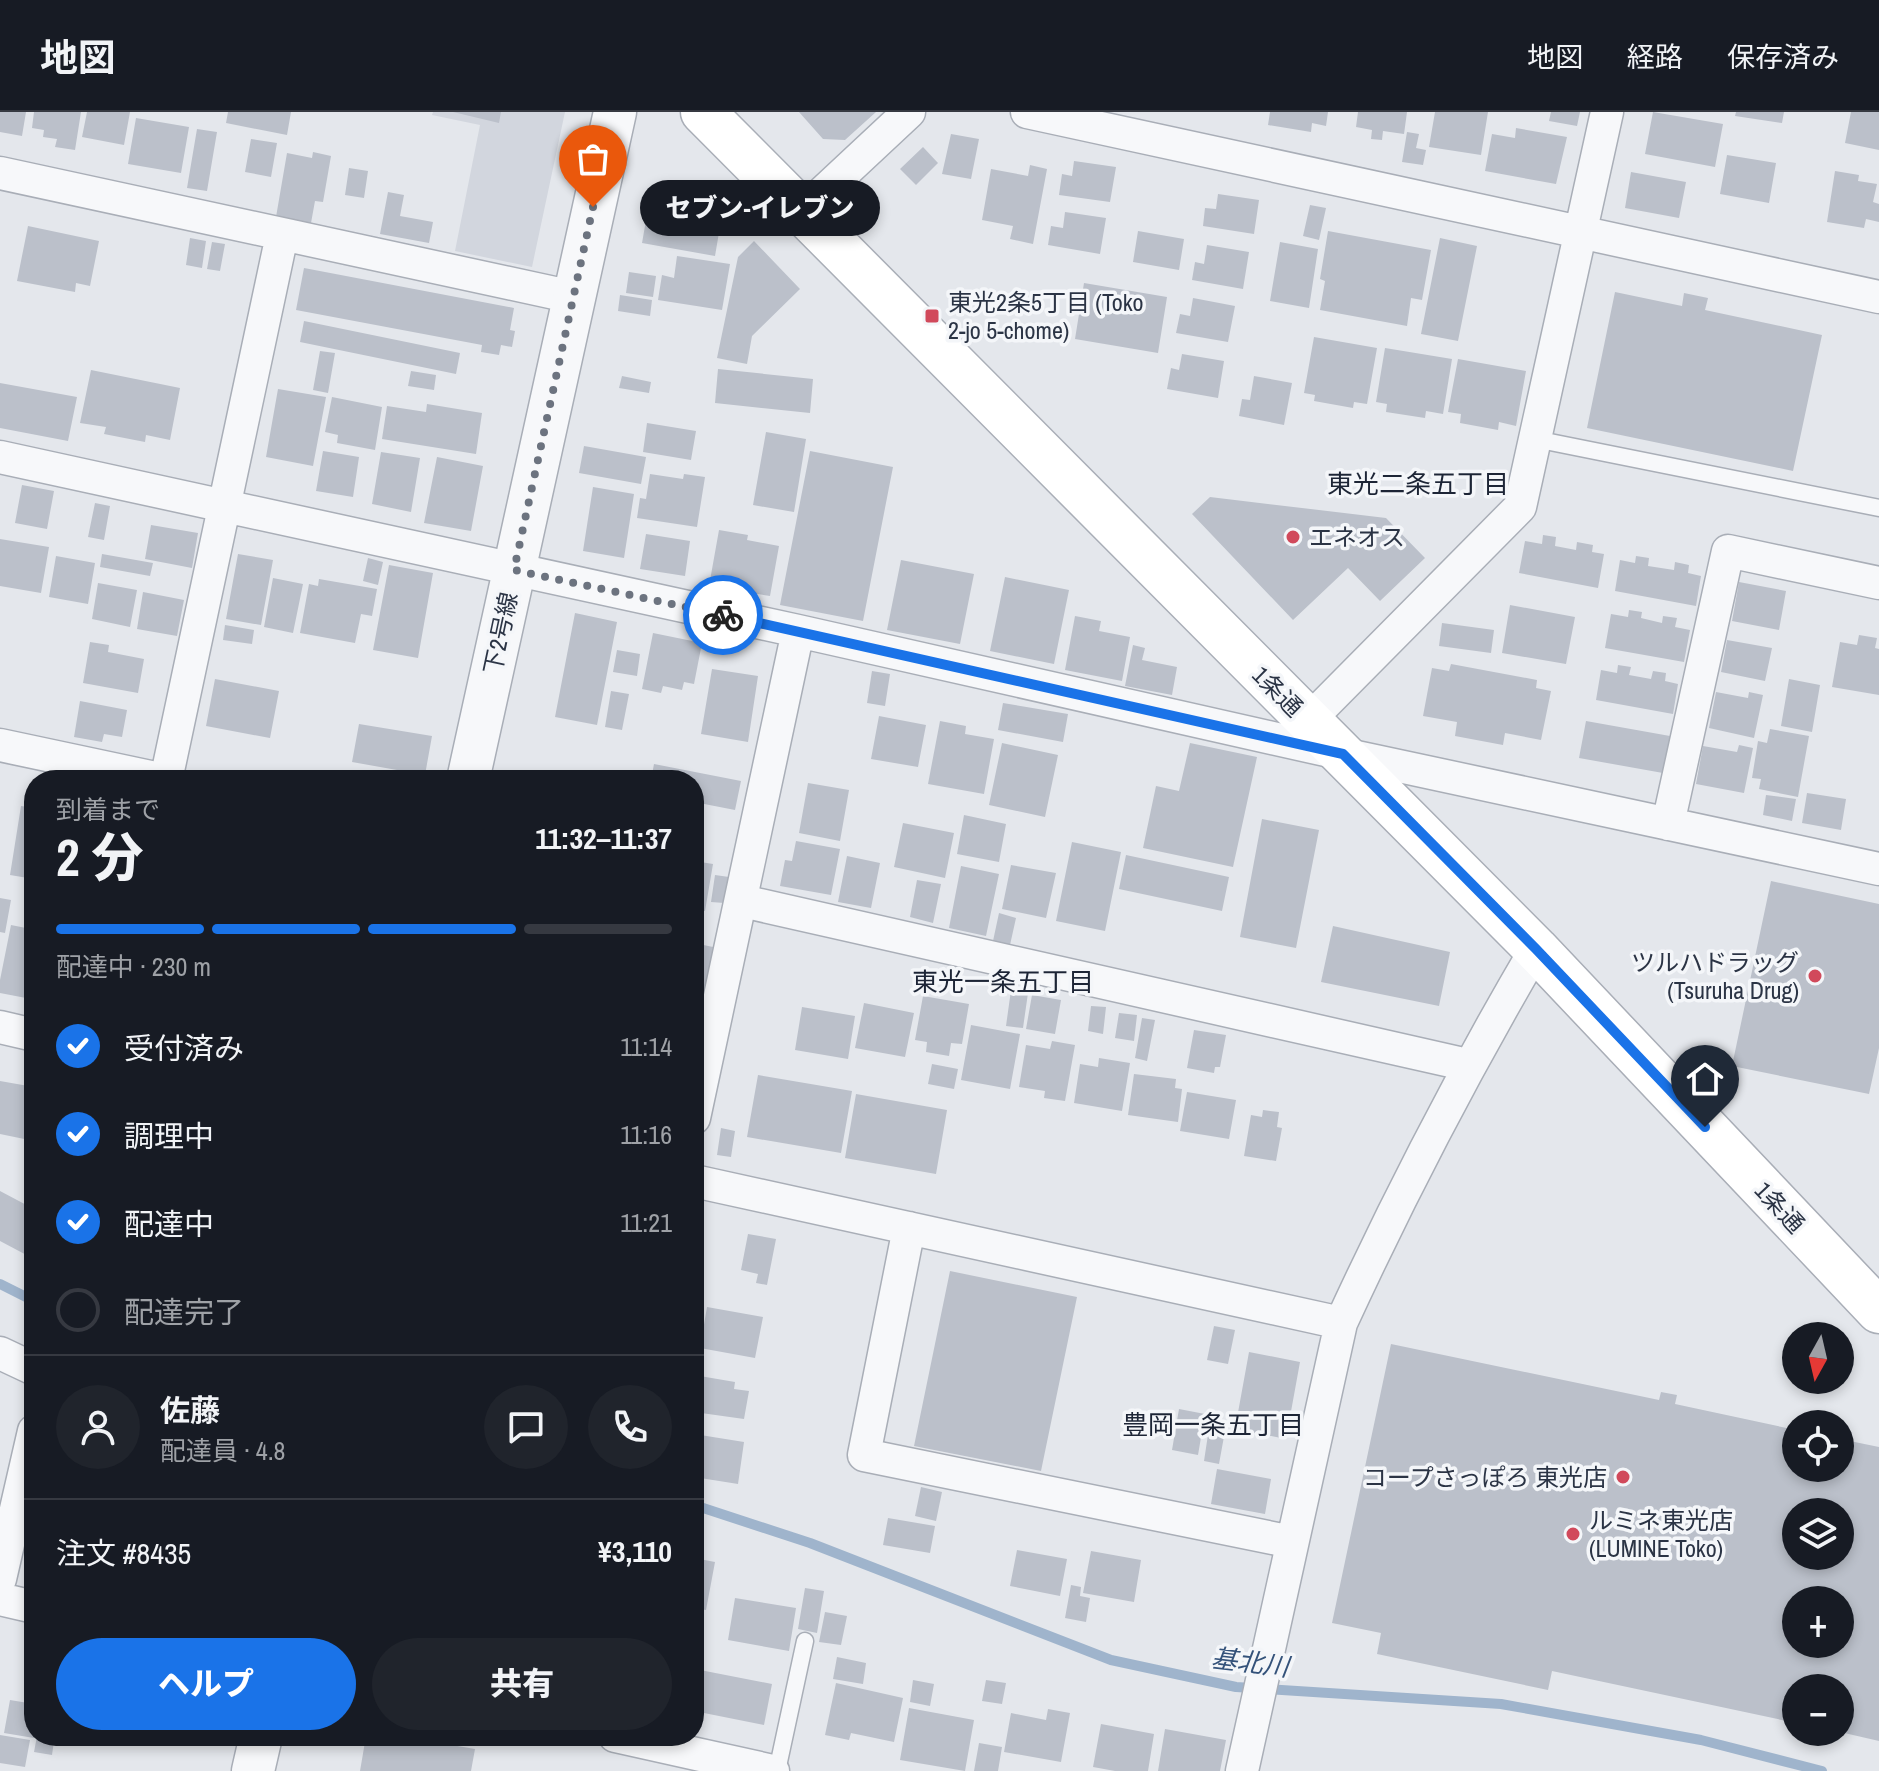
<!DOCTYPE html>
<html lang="ja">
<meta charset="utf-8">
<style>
:root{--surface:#171b24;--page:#20242c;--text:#f1f3f6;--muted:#9ea1a6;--line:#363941;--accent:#1a73e8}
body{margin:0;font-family:"Archivo Narrow","Noto Sans JP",sans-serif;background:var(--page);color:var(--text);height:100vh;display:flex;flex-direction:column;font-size:30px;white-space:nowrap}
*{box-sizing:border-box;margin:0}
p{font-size:26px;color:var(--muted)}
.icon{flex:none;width:44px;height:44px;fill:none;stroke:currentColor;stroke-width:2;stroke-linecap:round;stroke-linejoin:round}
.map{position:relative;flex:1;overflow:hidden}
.side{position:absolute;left:24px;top:658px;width:680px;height:976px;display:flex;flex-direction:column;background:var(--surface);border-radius:32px;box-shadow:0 4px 12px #0003}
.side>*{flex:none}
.needle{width:52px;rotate:188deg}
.controls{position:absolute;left:1782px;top:1210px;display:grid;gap:16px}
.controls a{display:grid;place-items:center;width:72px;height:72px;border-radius:50%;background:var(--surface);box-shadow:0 4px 12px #0003;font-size:40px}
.pin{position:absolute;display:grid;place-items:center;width:68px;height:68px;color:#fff;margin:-82px -34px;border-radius:50% 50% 50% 0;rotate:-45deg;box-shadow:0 0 8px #0007}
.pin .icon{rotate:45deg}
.courier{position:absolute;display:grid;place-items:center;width:80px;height:80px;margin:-40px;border:6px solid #1a73e8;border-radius:50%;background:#fff;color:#222;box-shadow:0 2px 10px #0007}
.bubble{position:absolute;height:56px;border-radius:28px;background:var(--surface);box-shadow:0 4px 12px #0003;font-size:26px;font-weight:800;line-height:56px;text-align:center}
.head em{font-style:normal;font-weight:800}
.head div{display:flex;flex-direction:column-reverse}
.head{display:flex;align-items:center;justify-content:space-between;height:136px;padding:0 32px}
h1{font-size:52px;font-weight:800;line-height:60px}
.bar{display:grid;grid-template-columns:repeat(4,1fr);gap:12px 8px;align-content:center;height:96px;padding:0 32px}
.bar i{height:10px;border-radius:6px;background:var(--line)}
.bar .on{background:var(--accent)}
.bar p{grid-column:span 4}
.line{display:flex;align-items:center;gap:20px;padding:0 32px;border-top:2px solid var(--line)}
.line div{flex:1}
.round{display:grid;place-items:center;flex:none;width:84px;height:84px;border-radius:42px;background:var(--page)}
ol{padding:0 32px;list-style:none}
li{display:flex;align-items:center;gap:24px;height:88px}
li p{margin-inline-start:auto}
li .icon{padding:8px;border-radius:50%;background:var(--accent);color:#fff;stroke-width:4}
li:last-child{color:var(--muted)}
li i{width:44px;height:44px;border:4px solid var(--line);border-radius:50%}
.primary-button{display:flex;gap:16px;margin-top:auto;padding:16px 32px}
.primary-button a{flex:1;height:92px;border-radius:48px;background:var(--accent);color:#fff;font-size:32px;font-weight:800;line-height:92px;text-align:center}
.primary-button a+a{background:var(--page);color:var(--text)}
header{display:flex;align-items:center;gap:48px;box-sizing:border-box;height:112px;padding:0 40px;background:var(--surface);border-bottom:2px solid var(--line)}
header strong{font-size:38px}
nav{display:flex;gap:44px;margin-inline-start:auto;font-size:28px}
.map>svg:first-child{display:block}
</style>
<header>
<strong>地図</strong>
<nav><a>地図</a><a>経路</a><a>保存済み</a></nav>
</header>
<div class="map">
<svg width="1879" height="1659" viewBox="0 0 1879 1659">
<rect width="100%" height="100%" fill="#e4e7ec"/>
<path fill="#d2d6de" d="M433,0h132l-33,155 -77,-16 25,-126 -48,-10z"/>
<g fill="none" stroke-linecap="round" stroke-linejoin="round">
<path stroke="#9fb4cc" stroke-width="10" d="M0,1172l34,17
M694,1393l116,38 301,117 125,27 265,17 200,36 121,31"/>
</g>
<path fill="#bbc0ca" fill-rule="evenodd" d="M0,0h26l-4,24 -22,-4z
M34,0h47l-6,38 -20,-3 2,-8 -14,-2 1,-7 -12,-2z
M87,0h43l-6,33 -42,-8z
M228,0h63l-4,23 -61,-12z
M453,0h48l-2,11z
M799,0h77l-31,28 -22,-1z
M1270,0h58l-2,14 -14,-3 -1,9 -43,-7z
M1358,0h49l-3,22 -21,-3 -1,9 -11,-1 1,-9 -16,-3z
M1435,0h53l-7,43 -52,-8z
M1551,0h29l-3,14 -28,-5z
M1653,0l70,12 -8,43 -70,-13z
M1736,0h48l-2,11 -47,-7z
M1851,0h28v38l-34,-7z
M136,6l53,9 -8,46 -53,-9z
M1516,16l51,9 -11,47 -71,-13 7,-37 23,4z
M197,17l20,3 -10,59 -20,-3z
M1407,20l12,2 -3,14 10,2 -3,15 -21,-3z
M951,22l28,5 -8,40 -29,-5z
M251,27l26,4 -6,34 -26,-5z
M923,35l15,16 -22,22 -16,-16z
M313,40l18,4 -8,46 -8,-1 -4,22 -35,-6 11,-64 25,5z
M1727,43l49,8 -7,40 -49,-9z
M1074,49l42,6 -6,35 -51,-7 3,-21 10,2z
M1030,53l17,4 -14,75 -23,-5 3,-13 -31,-6 9,-51 37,7z
M349,56l19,3 -4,27 -19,-3z
M1835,59l24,4 -1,6 19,3 -4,18 6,2v18l-13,-3 -2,9 -37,-6z
M1631,60l55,10 -7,36 -54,-10z
M652,74l56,9 -2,11 17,3 -8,47 -73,-13z
M388,80l16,3 -4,21 33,6 -4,21 -49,-9z
M1218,82l41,6 -5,34 -51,-8 2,-18 11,1z
M1310,93l16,3 -7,32 -16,-4z
M1065,100l41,6 -6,36 -52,-9 3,-19 12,2z
M28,114l71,15 -9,45 -14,-3 -1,9 -58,-11z
M1138,119l46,8 -5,31 -46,-8z
M1328,119l103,19 -9,50 -11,-2 -4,28 -87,-16 5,-29 -5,-2z
M190,126l16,3 -4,27 -16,-3z
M1440,126l37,8 -19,95 -37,-7z
M754,129l46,48 -48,47 -5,28 -30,-6 21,-101z
M212,130l13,2 -5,27 -13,-2z
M1280,130l38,7 -9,59 -39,-7z
M1207,133l42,7 -6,37 -51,-9 3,-18 9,2z
M677,144l53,8 -8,46 -64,-10 4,-25 12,3z
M304,156l210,40 -4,22 5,1 -3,16 -11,-2 -2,10 -18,-3 1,-7 -186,-35z
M629,160l27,4 -3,21 -27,-4z
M1084,171l83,14 -9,56 -83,-14z
M1615,180l67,14 2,-13 24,5 -3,12 117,25 -29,136 -206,-43z
M620,183l32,5 -2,16 -32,-5z
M1193,186l42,8 -7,36 -52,-9 4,-19 10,2z
M304,209l156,32 -4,21 -156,-32z
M1314,225l63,11 -10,56 -13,-2 -1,6 -39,-7 1,-6 -11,-2z
M1385,236l67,11 -9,55 -17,-3 -1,7 -39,-6 1,-8 -11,-2z
M320,239l15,2 -7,40 -15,-3z
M1182,242l42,7 -6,37 -51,-9 4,-21 8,2z
M1458,247l68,12 -10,55 -17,-4 -1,8 -38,-7 1,-9 -13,-2z
M718,257l95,10 -3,34 -95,-10z
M91,258l89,18 -10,52 -24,-5 -1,7 -41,-8 2,-7 -26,-4z
M411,259l25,4 -2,15 -26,-4z
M622,264l29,6 -2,11 -30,-5z
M1254,264l38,7 -8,42 -45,-9 3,-17 8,1z
M0,271l77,14 -9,44 -68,-13z
M278,277l48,8 -13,69 -47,-9z
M332,285l50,10 -7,43 -38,-7 1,-8 -13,-3z
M427,292l55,9 -6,41 -94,-15 5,-33 39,6z
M647,311l49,8 -5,29 -48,-8z
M766,320l40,7 -12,73 -41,-7z
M584,334l62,11 -5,27 -62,-11z
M323,339l36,6 -6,40 -37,-6z
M810,339l83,16 -30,154 -83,-16z
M381,340l39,6 -9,54 -39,-8z
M437,345l46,9 -12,65 -47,-8z
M650,362l33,5 1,-5 21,3 -8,50 -60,-9 3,-20 6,1z
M22,373l32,6 -7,38 -32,-6z
M593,375l41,7 -10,64 -41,-7z
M1210,385l176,21 39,40 -45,43 -32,-33 -55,52 -101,-106z
M95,391l15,3 -6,34 -16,-3z
M151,413l47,8 -6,35 -47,-9z
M719,418l29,5 -1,5 32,6 -9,50 -61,-10z
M646,422l44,7 -5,35 -45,-7z
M1543,423l13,2 -1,9 21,4 1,-8 16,3 -1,7 12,2 -6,34 -79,-15 6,-32 17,3z
M0,427l49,8 -8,46 -41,-7z
M102,442l51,9 -3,13 -50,-9z
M238,442l35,6 -12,65 -35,-6z
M56,444l39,7 -7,41 -39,-7z
M1636,444l13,2 -1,8 26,4 1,-8 14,3 -1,8 13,3 -5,30 -81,-15 5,-31 15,3z
M368,446l15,4 -5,23 -15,-4z
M901,448l73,14 -14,70 -73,-14z
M389,453l44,8 -15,85 -45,-8z
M1005,465l64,13 -15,74 -64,-13z
M273,466l30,6 -10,49 -29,-6z
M319,467l58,10 -5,27 -11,-2 -6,29 -55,-10 9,-49 9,2z
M1739,470l47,9 -7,39 -47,-9z
M98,471l39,7 -7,37 -38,-8z
M143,480l41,8 -7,36 -40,-7z
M1510,493l65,12 -9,47 -64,-11z
M1629,498l13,2 -1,6 21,5 1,-7 14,2 -2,9 15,3 -6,32 -79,-14 6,-34 17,3z
M575,501l42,9 -20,103 -42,-8z
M1075,504l26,5 -2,10 31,6 -8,44 -57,-11z
M1442,511l52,7 -3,23 -52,-7z
M225,513l29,5 -2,14 -29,-4z
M653,521l49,10 -8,41 -10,-2 -2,8 -19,-4 -2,7 -19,-4z
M1859,523l18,3 -2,10 4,1v46l-47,-8 8,-45 17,3z
M1727,528l45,8 -7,33 -44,-9z
M90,530l19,3 -1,7 36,7 -6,34 -55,-10z
M1133,533l12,3 -3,12 35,7 -5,28 -47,-9z
M617,538l23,4 -3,22 -24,-4z
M1451,552l86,16 -1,8 15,3 -10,49 -36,-7 -2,12 -48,-9 2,-14 -34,-6 9,-48 17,3z
M1618,553l13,2 -2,8 22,4 2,-8 13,2 -1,8 13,3 -5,30 -77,-14 5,-30 16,3z
M712,557l46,7 -10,66 -47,-8z
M872,559l18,3 -5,32 -18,-3z
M215,567l64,12 -9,47 -64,-12z
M1789,567l31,6 -8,47 -31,-6z
M611,579l18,3 -7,36 -17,-3z
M1716,580l32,6 1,-6 14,3 -9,43 -45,-10z
M80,589l47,9 -5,27 -18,-3 -2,8 -28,-5z
M1003,591l65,11 -5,28 -65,-12z
M879,604l47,9 -8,42 -47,-8z
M940,609l26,5 -1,8 29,5 -10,55 -56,-10z
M1586,609l84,15 -7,37 -84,-15z
M359,612l73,12 -7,39 -73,-13z
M1770,617l39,7 -11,61 -39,-8 2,-10 -9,-1 6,-37 9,2z
M1002,631l56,12 -13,62 -56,-12z
M1190,631l67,14 -24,110 -90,-19 13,-62 23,5z
M1739,633l14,3 -9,45 -48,-9 7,-38 34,6z
M654,652l87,17 -6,29 -41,-8v-22h-43z
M808,671l41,7 -9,51 -41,-8z
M1807,681l39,6 -5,31 -39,-7z
M1766,683l30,4 -4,22 -29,-6z
M21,694l13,2v71l-24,-4z
M964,703l42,9 -7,38 -42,-8z
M1262,707l57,11 -23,118 -56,-11z
M903,711l51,10 -9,45 -51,-11z
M796,729l44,8 -9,46 -51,-9 5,-26 7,1z
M1072,730l49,10 -16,79 -49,-10z
M1126,743l103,22 -7,34 -103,-22z
M847,744l33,7 -9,45 -33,-6z
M694,749l19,3 -8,47 -11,-2z
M1011,753l45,8 -10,45 -44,-9z
M961,754l38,8 -13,62 -37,-8z
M715,763l14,2 -5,26 -13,-1z
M917,768l24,4 -8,39 -23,-6z
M1771,769l108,23v144l-10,46 -137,-28z
M0,786l11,2 -6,33 -5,-1z
M999,801l17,5 -6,27 -17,-4z
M32,811l2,58 -4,-1 -4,18 -26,-5v-13l11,-55 20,4z
M1333,814l117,26 -11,54 -118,-24z
M694,831l19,4 -7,43 -12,-2z
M1011,878l17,3 -5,35 -17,-2z
M1032,883l29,5 -6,34 -29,-5z
M923,884l46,8 -7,40 -11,-1 -2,13 -23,-4 1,-10 -12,-2z
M864,891l50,10 -9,44 -50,-9z
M1091,894l15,1 -3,27 -15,-3z
M802,895l53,9 -7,43 -53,-9z
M1119,901l18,2 -3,26 -19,-3z
M1142,906l13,2 -8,41 -12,-3z
M971,913l49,9 -10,55 -49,-9z
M1194,918l32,5 -6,32h-5l-1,6 -27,-5z
M1052,929l23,4 -10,56 -21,-3 1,-7 -26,-4 7,-42 24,4z
M1099,946l31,5 -8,48 -48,-8 6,-39 18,3z
M932,952l26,5 -4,20 -26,-5z
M1134,962l42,5 -1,9 7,1 -4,33 -50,-7z
M758,963l94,16 -11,62 -94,-16z
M0,969l34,6v54l-34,-7z
M1187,980l49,8 -7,39 -49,-8z
M856,982l91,16 -11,64 -91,-16z
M1263,998l16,2 -2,15 5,1 -6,33 -32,-5 7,-41 11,2z
M721,1016l14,3 -4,26 -14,-2z
M0,1079l34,18v50l-34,-18z
M748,1122l28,5 -9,46 -11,-2 2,-9 -17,-4z
M950,1159l127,26 -36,174 -127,-25z
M707,1195l56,10 -8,41 -55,-10z
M1214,1214l21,4 -7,34 -21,-4z
M1391,1232l268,56 2,-8 16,3 -2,9 121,26v38h44v-29l39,8v294l-39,-9v-44h-44v35l-244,-52 -4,19 -171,-36 4,-21 -49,-10zM1796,1400h44v44h-44zM1796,1488h44v44h-44z
M1249,1240l51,10 -14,77 -51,-10z
M694,1263l41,7 -1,7 15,2 -5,28 -50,-7z
M1179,1297l26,5 -7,41 -26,-5z
M1209,1316l16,3 -6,33 -15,-3z
M694,1322l50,8 -6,42 -44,-7z
M1217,1357l54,10 -6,35 -54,-10z
M921,1375l21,5 -6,29 -21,-5z
M888,1406l47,8 -5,27 -47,-8z
M1017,1438l50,9 -7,37 -50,-10z
M1091,1439l50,9 -7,42 -51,-9z
M694,1446l21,4 -9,48 -12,-2z
M1071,1473l10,2 -1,9 10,2 -4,24 -21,-4z
M805,1476l19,3 -7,42 -19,-4z
M735,1486l61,10 -7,43 -61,-11z
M825,1500l22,4 -6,29 -22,-3z
M837,1545l29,6 -3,21 -30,-5z
M700,1558l72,14 -8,41 -70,-14z
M913,1568l21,4 -4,22 -20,-4z
M986,1568l20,3 -4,21 -20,-3z
M836,1571l67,15 -9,44 -43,-9 -2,7 -24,-5z
M10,1588l24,4v34l-30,-5z
M909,1596l65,12 -9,51 -65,-11z
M1048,1597l22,4 -9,49 -57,-10 7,-39 35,7z
M1101,1612l53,10 -6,37h-33l-22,-4z
M1165,1617l61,11 -6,31h-62z
M0,1623l30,5 -5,27 -25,-4z
M37,1624h29l-1,7 -11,-2 -2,14 -18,-3z
M366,1624h33l76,13 -4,22h-111z
M979,1631l23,4 -4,24h-24z"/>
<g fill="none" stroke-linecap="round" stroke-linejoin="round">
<g stroke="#a9aeb7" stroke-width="19">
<path id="service" d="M1535,327l344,69
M777,1659l28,-130"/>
</g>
<g stroke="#a9aeb7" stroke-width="35">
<path id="minor" d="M1027,0l852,185
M0,61l573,124
M803,99l106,-99
M0,345l798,174 545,123 536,115
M1308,609l212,-214 87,-395
M0,633l165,35
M166,668l116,-545
M1668,712l60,-273 151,32
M742,789l726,164
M0,915l34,8
M694,1006l104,-487
M694,1069l647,142
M909,1116l-45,227 428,87
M0,1241l34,16
M0,1467l34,-148
M0,1487l34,8
M615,1624l158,35
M1242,1659l99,-448c59,-128 124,-253 195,-374"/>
</g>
<g stroke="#a9aeb7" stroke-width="45">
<path id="tertiary" d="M468,668l147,-668
M253,1659l8,-35"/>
</g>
<g stroke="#a9aeb7" stroke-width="47">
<path id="secondary" d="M703,0l833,837 343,362"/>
</g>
<use href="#service" stroke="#f7f8fa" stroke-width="16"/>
<use href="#minor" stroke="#f7f8fa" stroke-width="32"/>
<use href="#tertiary" stroke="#f7f8fa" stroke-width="42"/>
<use href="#secondary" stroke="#fff" stroke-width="44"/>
</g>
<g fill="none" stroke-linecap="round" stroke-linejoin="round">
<path stroke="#6c737f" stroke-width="8" stroke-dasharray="0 14.4" d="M593,95l-79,363 209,45"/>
<path stroke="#1a73e8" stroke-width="10" d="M723,503l620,139 193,195 169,178"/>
</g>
<g fill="#d1495b" stroke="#f4f6f9" stroke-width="3">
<rect x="924" y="196" width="16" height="16" rx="4"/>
<circle cx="1293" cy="425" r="8"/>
<circle cx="1815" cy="864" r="8"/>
<circle cx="1623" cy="1365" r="8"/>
<circle cx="1573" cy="1422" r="8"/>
</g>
<g text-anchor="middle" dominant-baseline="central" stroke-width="7" stroke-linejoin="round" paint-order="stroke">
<g font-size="24" fill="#2b3445" stroke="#f4f6f9" text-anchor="start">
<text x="948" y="190">東光2条5丁目 (Toko<tspan x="948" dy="28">2-jo 5-chome)</tspan></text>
<text x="1309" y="425">エネオス</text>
<text x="1799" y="850" text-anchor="end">ツルハドラッグ<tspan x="1799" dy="28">(Tsuruha Drug)</tspan></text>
<text x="1607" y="1365" text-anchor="end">コープさっぽろ 東光店</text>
<text x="1589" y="1408">ルミネ東光店<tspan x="1589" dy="28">(LUMINE Toko)</tspan></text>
</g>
<g font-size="24" fill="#2b3445" stroke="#f4f6f9">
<text transform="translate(500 521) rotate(-78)">下2号線</text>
<text transform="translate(1278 579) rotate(45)">1条通</text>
<text transform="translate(1780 1095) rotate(47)">1条通</text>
</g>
<g font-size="26" fill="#1d2536" stroke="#f4f6f9">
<text x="1418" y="371">東光二条五丁目</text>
<text x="1003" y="869">東光一条五丁目</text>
<text x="1213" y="1312">豊岡一条五丁目</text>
</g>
<g font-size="26" font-style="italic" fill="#34527a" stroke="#f4f6f9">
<text transform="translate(1250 1550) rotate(7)">基北川</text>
</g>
</g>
</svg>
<div class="controls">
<a><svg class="needle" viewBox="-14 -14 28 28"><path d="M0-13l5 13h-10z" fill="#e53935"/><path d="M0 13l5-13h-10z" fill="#9ea1a6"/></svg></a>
<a><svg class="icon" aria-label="locate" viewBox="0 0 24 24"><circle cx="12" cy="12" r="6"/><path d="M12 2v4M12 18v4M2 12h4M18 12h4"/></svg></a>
<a><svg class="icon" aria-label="layers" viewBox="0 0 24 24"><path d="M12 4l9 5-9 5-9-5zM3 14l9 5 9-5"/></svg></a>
<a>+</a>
<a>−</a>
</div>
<div class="pin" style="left:593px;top:95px;background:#ea580c"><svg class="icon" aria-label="bag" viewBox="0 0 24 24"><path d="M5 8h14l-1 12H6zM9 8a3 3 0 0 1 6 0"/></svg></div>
<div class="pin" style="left:1705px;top:1015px;background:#1f2937"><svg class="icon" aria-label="home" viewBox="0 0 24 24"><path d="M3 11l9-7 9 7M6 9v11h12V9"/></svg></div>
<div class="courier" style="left:723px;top:503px"><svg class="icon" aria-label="bike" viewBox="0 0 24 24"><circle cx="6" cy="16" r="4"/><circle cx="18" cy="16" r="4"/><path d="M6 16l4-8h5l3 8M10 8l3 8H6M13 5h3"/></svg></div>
<div class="bubble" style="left:640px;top:68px;width:240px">セブン-イレブン</div>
<section class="side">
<div class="head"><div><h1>2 分</h1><p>到着まで</p></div><em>11:32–11:37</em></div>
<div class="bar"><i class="on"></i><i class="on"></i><i class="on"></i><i></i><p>配達中 · 230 m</p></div>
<ol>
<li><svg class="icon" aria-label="check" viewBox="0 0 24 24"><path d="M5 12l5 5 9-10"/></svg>受付済み<p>11:14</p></li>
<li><svg class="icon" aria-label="check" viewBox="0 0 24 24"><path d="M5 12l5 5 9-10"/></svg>調理中<p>11:16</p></li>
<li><svg class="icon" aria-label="check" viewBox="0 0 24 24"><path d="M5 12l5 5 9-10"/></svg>配達中<p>11:21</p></li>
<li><i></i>配達完了</li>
</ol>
<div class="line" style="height:144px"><a class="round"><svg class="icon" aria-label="person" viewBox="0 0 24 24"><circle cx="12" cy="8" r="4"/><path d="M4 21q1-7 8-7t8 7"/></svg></a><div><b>佐藤</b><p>配達員 · 4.8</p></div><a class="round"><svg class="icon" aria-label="chat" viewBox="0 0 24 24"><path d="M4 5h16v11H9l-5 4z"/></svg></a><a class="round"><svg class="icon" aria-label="phone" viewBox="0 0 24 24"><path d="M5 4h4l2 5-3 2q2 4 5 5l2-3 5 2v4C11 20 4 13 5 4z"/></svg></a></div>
<div class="line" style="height:104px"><div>注文 #8435</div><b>¥3,110</b></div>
<div class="primary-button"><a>ヘルプ</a><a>共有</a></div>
</section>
</div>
